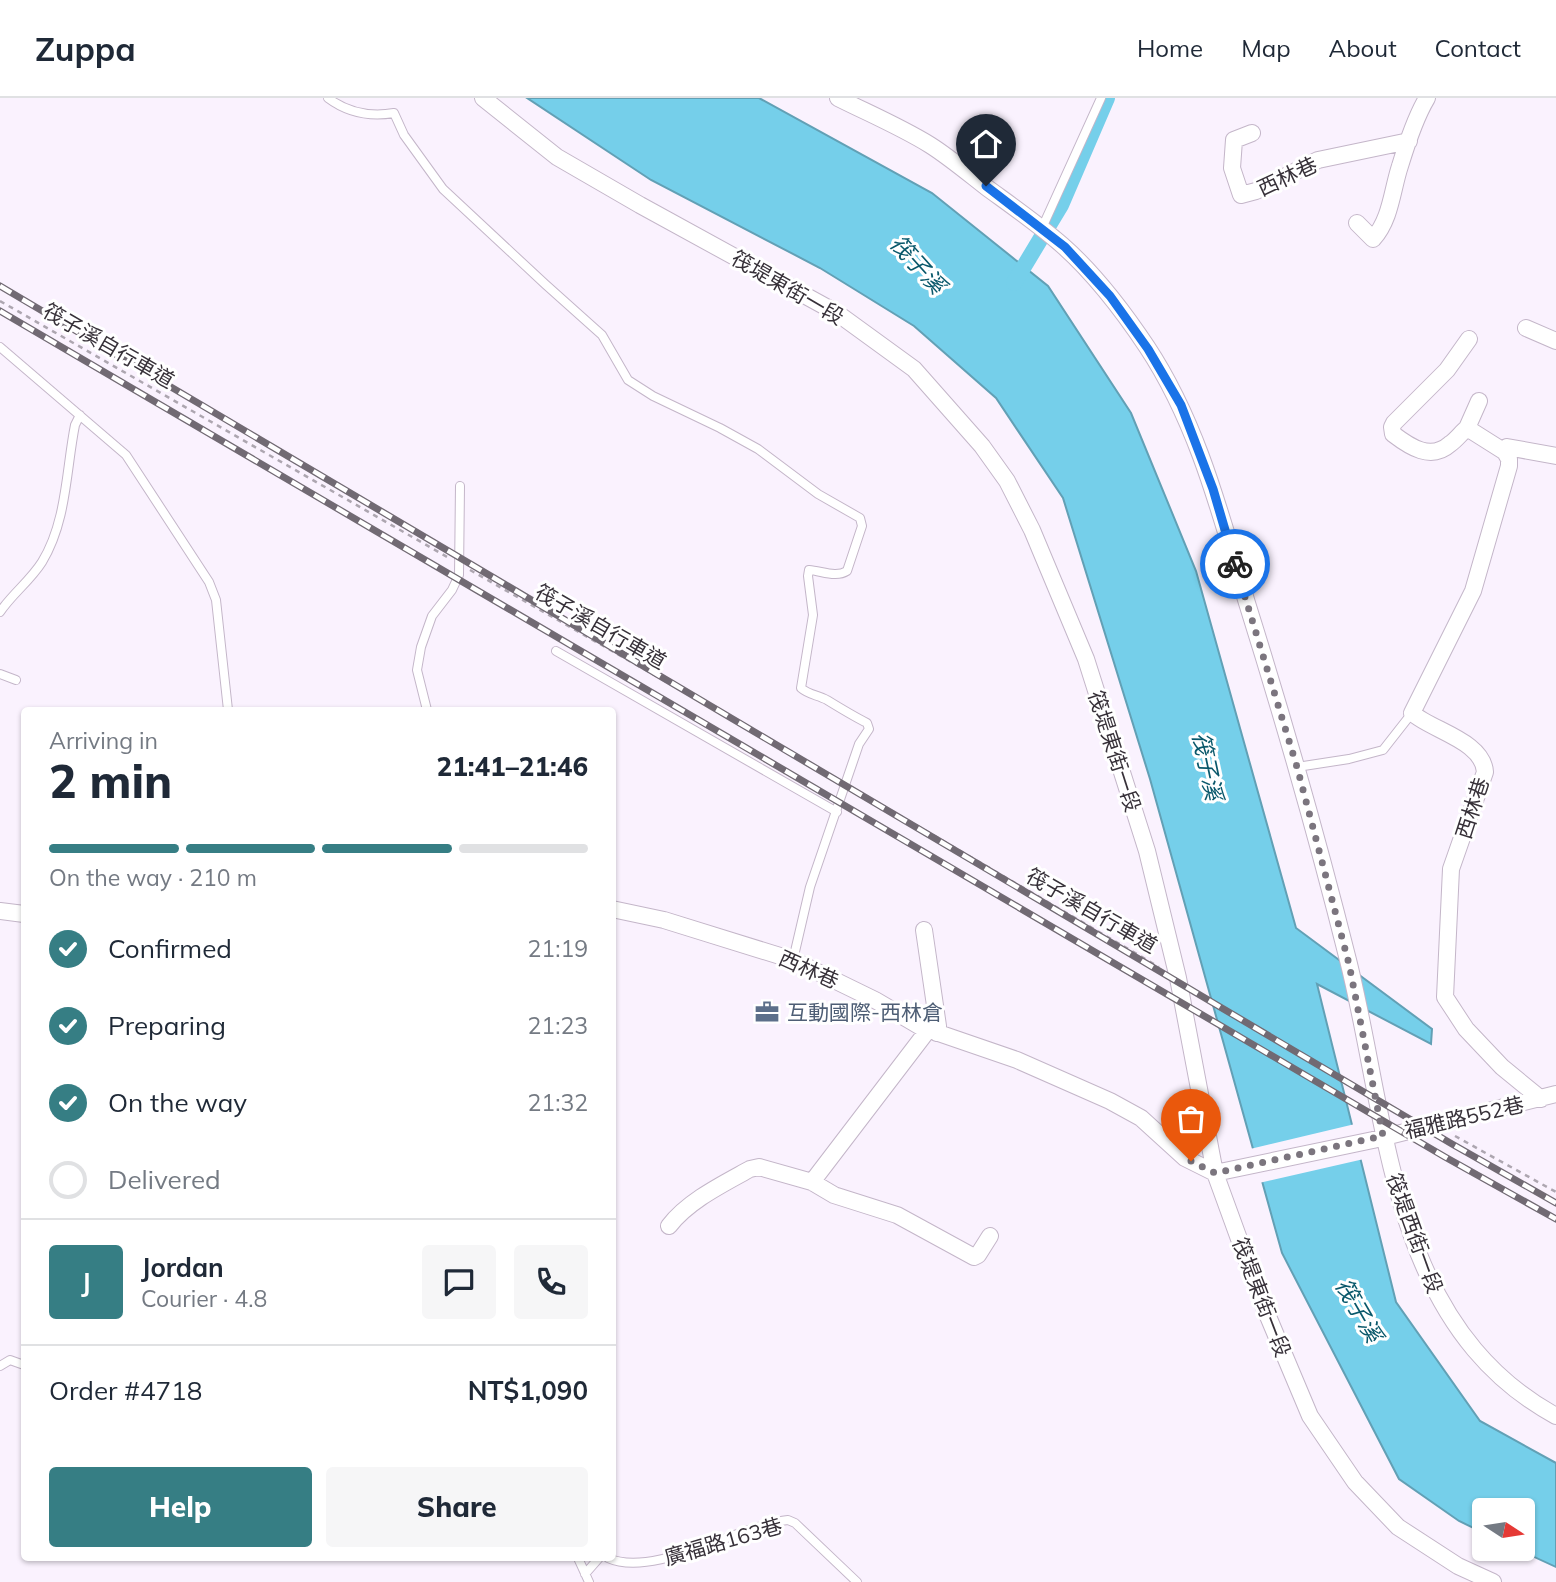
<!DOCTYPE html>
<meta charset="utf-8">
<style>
:root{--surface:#fff;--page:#f6f6f7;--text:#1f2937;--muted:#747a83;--line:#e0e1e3;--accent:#367e84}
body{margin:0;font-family:Mulish,"Noto Sans TC",sans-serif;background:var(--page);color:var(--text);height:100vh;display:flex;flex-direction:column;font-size:26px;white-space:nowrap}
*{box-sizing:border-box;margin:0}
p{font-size:23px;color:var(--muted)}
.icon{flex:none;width:38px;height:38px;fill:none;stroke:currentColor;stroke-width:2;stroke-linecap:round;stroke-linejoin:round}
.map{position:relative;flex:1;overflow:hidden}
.side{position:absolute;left:21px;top:609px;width:595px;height:854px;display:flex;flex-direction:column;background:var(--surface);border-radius:7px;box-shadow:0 2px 5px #0004}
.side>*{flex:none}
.needle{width:46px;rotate:102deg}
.fabs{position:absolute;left:1472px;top:1400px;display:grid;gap:14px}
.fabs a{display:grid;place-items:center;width:63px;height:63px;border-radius:7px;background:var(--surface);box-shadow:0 2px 5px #0004;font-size:35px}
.pin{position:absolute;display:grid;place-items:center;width:60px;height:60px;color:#fff;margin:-72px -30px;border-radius:50% 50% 50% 0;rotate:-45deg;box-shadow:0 0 7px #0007}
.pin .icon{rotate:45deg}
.courier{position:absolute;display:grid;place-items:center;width:70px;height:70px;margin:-35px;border:5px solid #1a73e8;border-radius:50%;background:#fff;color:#222;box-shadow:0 2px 9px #0007}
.summary em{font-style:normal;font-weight:800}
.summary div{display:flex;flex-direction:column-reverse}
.summary{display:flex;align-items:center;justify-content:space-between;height:119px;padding:0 28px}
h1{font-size:46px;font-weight:800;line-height:52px}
.bar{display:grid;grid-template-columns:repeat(4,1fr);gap:10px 7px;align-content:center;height:84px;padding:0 28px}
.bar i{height:9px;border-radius:5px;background:var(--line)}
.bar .on{background:var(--accent)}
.bar p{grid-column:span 4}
.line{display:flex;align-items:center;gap:18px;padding:0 28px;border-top:2px solid var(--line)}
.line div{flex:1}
.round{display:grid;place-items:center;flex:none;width:74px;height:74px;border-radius:7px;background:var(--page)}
ol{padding:0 28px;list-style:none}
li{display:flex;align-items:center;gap:21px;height:77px}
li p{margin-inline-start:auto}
li .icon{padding:7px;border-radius:50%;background:var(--accent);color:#fff;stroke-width:4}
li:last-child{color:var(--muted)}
li i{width:38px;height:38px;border:4px solid var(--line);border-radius:50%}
.action{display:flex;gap:14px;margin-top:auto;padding:14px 28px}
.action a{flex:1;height:80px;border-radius:7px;background:var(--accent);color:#fff;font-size:28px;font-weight:800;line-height:80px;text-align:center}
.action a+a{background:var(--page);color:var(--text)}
header{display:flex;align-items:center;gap:42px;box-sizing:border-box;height:98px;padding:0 35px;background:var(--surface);border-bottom:2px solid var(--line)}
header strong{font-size:33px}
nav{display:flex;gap:38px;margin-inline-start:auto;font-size:24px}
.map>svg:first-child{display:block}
</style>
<header>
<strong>Zuppa</strong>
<nav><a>Home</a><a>Map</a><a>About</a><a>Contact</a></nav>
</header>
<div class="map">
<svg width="1556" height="1484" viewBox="0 0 1556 1484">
<rect width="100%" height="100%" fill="#faf2fe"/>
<path fill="#75cfea" stroke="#62a0b5" stroke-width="2" d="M527,0h232l173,95 116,93 83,127 65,158 100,357 136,101 -1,15 -114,-60 79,318 84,119 76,42v104l-39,-18h5v-39h-38v23l-25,-12 -60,-42 -117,-226 -132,-474 -87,-281 -67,-100 -82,-72 -94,-58 -169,-88z"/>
<path fill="#faf2fe" d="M1355,1026l9,35 -105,24 -9,-34z"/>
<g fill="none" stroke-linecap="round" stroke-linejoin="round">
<path stroke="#75cfea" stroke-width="16" d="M1014,185l47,-78 46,-107"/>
<g stroke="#c4b6c9" stroke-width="10">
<path id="service" d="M328,0c20,15 42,19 66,15l10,22 39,54 102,95 57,51 26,45 25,16 67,32 38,21 60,45 42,24 2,8 -15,45c-11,7 -25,0 -38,-1l-1,6 5,39 -12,73c8,7 17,7 26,12 13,8 26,16 40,23l2,6 -10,15 -49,143 -17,73
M1042,130l59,-130
M0,249l126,108 83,127 7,18 12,110
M0,514c12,-18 30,-31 42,-50 25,-41 24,-92 33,-137l5,-10
M556,553l281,161
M0,576l16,6
M427,612l-10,-40 4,-23 11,-31 20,-26 7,-15 1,-89
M1297,669l52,-8 34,-9 29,-37
M0,1268l10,-6 14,5
M578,1460l11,24
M608,1460c46,21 131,-33 180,-38l7,3 62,59
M585,1476l14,-16"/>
</g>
<g stroke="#c4b6c9" stroke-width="18">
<path id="minor" d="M483,0l74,59 83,48 197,108 77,56 68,77 25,35 25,49 54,129 61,192 31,127 37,195 47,129 48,114 45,66 43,45 60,39 35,16
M838,0c30,15 63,29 92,47 19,12 38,28 56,42 26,19 52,37 76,58 33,29 61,66 85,102 51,77 74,169 100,256 37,118 71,237 101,357 41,162 41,365 208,456
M1252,35l-18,7 -2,28 9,27 15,-4 62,-31 91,-19
M1357,125l16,16c18,-20 19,-49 27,-73 7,-23 15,-48 27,-68
M1526,230l30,13
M1469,241l-22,31 -53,53 -2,4 1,7c17,13 38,27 57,10 6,-4 11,-11 17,-16l38,24
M1467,330l12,-27
M612,811l52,11 129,40 82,40 46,27 96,33 93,41 31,17 44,40 30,15
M0,813l24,3
M924,832l14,96 -1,7
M1541,1001l-39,-32 -36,-38 -21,-32 6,-128 34,-97c-2,-31 -52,-41 -73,-59l61,-122 36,-125v-7l-4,-7 2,-5 49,9
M1215,1075l158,-33 183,-46
M812,1084l116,-152
M669,1128c19,-25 54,-42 81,-57l9,-2 53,15 22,13 63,20 77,42 4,-2 12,-19"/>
</g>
<path stroke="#ada6b0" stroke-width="2.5" stroke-dasharray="5 5" stroke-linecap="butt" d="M0,203l449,257
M470,472l365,208
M856,692l303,177
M1455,1038l101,56"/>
<use href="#service" stroke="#fff" stroke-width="8"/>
<use href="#minor" stroke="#fff" stroke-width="16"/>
<g stroke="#716a73" stroke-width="7">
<path id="rail" d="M0,188l1452,858 104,59
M0,213l1445,846 111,62"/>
</g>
<use href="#rail" stroke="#fff" stroke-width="4.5" stroke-dasharray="13" stroke-linecap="butt"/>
</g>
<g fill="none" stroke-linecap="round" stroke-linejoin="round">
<path stroke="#7b757e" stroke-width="7" stroke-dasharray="0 12.6" d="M1191,1063l24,12 168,-37 -34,-172 -52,-197 -62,-203"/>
<path stroke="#1a73e8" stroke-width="9" d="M986,88l79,61 45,49 38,53 33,56 32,84 22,75"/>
</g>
<defs>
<g id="office-bare" transform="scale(1.89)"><path d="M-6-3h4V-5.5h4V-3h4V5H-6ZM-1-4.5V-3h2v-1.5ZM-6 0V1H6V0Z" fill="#5c6f8a" stroke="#fff" stroke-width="2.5" paint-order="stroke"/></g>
</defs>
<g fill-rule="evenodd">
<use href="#office-bare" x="767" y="914"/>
</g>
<g text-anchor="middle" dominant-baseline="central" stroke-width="6" stroke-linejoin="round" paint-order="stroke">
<g font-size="21" fill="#373139" stroke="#fff">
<text transform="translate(1287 78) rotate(-25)">西林巷</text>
<text transform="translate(788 189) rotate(30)">筏堤東街一段</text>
<text transform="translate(109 247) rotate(30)">筏子溪自行車道</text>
<text transform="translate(601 528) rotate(30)">筏子溪自行車道</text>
<text transform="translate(1115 653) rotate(72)">筏堤東街一段</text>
<text transform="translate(1472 710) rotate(-72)">西林巷</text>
<text transform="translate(1092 812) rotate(30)">筏子溪自行車道</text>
<text transform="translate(809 871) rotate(24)">西林巷</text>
<text transform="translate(1464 1019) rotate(-13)">福雅路552巷</text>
<text transform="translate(1415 1135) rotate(70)">筏堤西街一段</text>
<text transform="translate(1262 1199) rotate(69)">筏堤東街一段</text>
<text transform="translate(723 1443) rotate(-16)">廣福路163巷</text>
</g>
<g font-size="21" fill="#4e5e75" stroke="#fff" text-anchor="start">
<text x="787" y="914">互動國際-西林倉</text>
</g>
<g font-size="23" font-style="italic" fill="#09586b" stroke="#fff">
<text transform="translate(918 166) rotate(48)">筏子溪</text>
<text transform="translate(1208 668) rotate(78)">筏子溪</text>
<text transform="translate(1359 1212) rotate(60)">筏子溪</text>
</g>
</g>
</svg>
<div class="fabs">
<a><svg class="needle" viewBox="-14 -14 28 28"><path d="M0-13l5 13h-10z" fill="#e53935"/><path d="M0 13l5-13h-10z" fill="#747a83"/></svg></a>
</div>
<div class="pin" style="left:1191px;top:1063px;background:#ea580c"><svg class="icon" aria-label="bag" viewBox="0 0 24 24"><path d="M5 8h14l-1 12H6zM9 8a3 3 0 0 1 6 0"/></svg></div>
<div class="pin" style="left:986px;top:88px;background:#1f2937"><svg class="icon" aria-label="home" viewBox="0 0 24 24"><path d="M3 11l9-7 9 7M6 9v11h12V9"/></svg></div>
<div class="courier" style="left:1235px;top:466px"><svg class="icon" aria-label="bike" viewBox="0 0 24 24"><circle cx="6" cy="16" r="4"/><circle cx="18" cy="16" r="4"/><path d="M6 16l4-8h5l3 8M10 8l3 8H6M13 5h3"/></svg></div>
<section class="side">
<div class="summary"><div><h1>2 min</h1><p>Arriving in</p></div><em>21:41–21:46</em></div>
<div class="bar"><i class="on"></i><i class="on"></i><i class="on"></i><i></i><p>On the way · 210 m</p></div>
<ol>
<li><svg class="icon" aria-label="check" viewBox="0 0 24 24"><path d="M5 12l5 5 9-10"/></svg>Confirmed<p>21:19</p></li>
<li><svg class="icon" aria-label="check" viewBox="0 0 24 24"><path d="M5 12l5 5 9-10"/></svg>Preparing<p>21:23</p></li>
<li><svg class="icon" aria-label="check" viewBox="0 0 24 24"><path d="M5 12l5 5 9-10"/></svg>On the way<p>21:32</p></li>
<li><i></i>Delivered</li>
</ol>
<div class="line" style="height:126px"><b class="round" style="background:var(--accent);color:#fff">J</b><div><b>Jordan</b><p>Courier · 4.8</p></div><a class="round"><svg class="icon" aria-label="chat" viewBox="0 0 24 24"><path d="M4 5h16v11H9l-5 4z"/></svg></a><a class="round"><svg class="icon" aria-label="phone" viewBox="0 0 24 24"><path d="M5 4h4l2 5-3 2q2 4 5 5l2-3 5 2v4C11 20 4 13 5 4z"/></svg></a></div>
<div class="line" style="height:91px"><div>Order #4718</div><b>NT$1,090</b></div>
<div class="action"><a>Help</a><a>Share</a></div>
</section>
</div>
